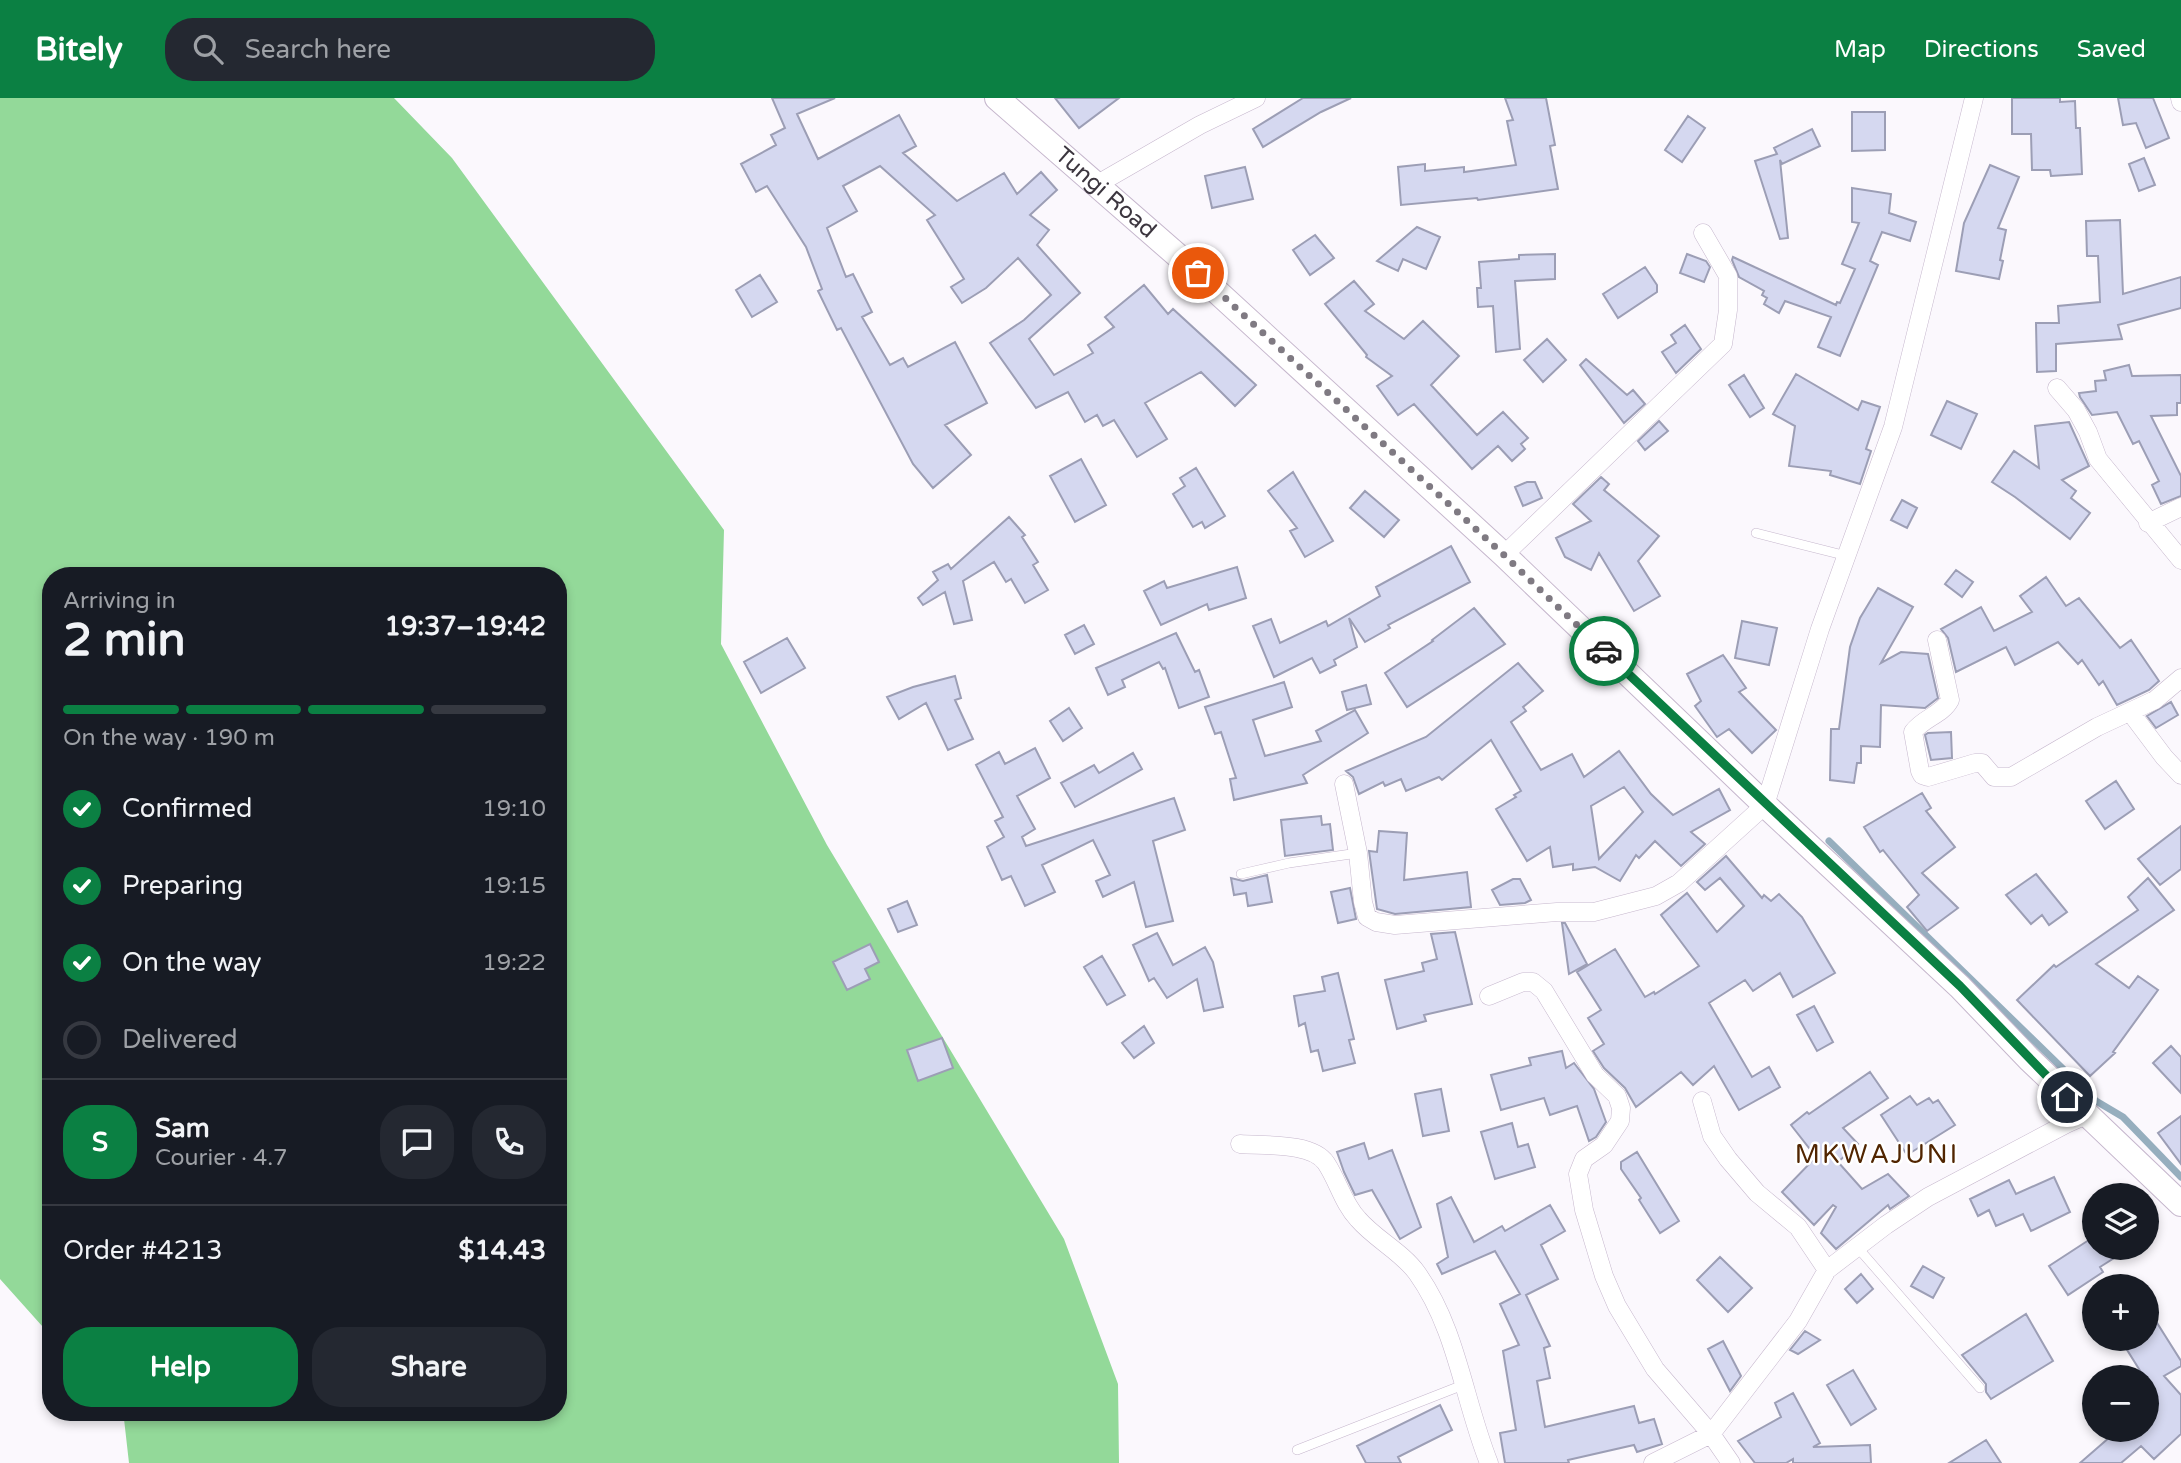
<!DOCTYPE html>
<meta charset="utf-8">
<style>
:root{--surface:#171b24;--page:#242831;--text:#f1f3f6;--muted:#9ea1a6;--line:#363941;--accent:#0b8043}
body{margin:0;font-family:"Varela Round",sans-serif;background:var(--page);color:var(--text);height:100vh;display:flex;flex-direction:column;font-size:26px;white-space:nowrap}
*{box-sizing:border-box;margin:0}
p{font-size:23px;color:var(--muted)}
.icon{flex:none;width:38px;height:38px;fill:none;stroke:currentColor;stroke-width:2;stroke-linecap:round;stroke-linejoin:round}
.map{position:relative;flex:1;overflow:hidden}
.sheet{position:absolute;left:42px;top:469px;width:525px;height:854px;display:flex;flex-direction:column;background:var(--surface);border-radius:28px;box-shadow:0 4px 10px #0003}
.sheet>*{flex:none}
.controls{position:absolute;left:2082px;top:1085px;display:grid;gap:14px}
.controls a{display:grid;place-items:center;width:77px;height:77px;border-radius:50%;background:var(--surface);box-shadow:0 4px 10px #0003;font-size:35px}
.pin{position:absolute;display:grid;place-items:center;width:60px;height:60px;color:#fff;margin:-30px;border:4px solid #fff;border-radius:50%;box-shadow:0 2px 7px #0007}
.courier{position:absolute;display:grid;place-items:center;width:70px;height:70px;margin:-35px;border:5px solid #0b8043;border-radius:50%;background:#fff;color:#222;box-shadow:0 2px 9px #0007}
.head em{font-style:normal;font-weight:700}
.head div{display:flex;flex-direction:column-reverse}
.head{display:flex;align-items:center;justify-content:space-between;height:119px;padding:0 21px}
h1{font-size:46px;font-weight:700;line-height:52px}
.bar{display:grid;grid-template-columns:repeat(4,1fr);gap:10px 7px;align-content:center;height:84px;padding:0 21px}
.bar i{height:9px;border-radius:5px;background:var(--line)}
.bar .on{background:var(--accent)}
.bar p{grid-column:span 4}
.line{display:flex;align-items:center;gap:18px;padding:0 21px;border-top:2px solid var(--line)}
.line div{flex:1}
.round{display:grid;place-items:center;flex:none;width:74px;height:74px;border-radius:28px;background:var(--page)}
ol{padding:0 21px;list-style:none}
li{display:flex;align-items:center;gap:21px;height:77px}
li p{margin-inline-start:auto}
li .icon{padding:7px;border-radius:50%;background:var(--accent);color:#fff;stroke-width:4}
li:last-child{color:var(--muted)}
li i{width:38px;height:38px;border:4px solid var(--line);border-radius:50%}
.button{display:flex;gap:14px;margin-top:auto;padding:14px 21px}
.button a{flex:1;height:80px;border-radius:28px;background:var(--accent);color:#fff;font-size:28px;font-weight:700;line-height:80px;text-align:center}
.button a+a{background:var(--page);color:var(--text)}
header{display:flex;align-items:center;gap:42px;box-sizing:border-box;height:98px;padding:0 35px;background:var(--accent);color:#fff}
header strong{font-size:33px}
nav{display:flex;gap:38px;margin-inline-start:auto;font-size:24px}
.search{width:490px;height:63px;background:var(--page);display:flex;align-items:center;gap:18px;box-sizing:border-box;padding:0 24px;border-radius:28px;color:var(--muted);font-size:26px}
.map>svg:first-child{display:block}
</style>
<header>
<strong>Bitely</strong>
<div class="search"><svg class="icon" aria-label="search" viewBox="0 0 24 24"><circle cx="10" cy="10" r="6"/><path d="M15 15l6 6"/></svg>Search here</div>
<nav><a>Map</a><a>Directions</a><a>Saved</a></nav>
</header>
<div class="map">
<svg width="2181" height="1365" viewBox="0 0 2181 1365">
<rect width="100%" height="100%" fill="#fbf8fd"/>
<path fill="#93d999" d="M0,0h394l58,60 272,372 -3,114 106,201 237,394 54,145 1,79h-990l-5,-44 -5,-7h439v-836h-507v760l-51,-57z"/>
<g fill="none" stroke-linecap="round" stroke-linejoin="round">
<path stroke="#96aebe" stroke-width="7" d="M1829,743l267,260 27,16 58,60"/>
</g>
<path fill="#d5d8f0" stroke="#9c9eb5" stroke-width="2" fill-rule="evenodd" d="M772,0h63l-38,16 21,45 81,-44 17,31 -13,7 54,48 47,-28 13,21 24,-22 16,18 -27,25 19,15 -12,15 43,48 -51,46 25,36 39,-22 -5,-8 26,-18 -9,-10 39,-32 24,29 5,-5 83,76 -21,21 -34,-34 -56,31 22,36 -30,18 -23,-37 -11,6 -6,-11 -12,7 -17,-30 -32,16 -46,-65 34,-23 27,-25 -33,-37 -32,30 -24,15 -11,-16 13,-8 -37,-59 8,-5 -55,-49 -37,20 14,25 -30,17 19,49 7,-3 19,38 -10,5 28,48 13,-7 5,9 47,-25 32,61 -42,22 26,30 -38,33 -20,-24 -72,-136 -4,2 -19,-39 4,-2 -16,-42 -39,-61 -11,6 -15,-28 35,-19 -5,-10 14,-7z
M1055,0h64l-40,30z
M1303,0h48l-30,14 -58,35 -10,-18z
M1505,0h41l9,47 -5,1 8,43 -80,11 -1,-2 -76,7 -3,-38 27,-3v7l39,-4v5l52,-7 -9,-44 6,-1z
M2012,0h48v4l15,-1 1,27h4l2,46 -31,2 -1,-6h-18l-1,-36h-19z
M2118,0h35l16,40 -23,10 -10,-25 -13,2z
M1852,14h33v38l-33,1z
M1688,18l17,12 -23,34 -17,-12z
M1812,31l8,17 -38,18 -2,-4 8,78 -8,1 -25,-78 22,-7 -3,-6z
M2144,60l11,27 -16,6 -10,-27z
M1990,67l29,12 -21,51 8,2 -6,30 3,1 -4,18 -43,-8 8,-48z
M1245,69l8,32 -41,9 -7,-32z
M1852,90l39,6 -2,19 27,9 -6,19 -28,-9 -12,29 8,4 -38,91 -22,-9 13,-30 -46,-16 -6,12 -15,-9 3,-6 -5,-3 2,-4 -25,-14 -7,-17 1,-3 103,48 1,-3 3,1 15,-34 -13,-5 17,-41 -7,-1z
M2120,122l3,74 58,-17v31l-63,17 4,14 -66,5v27l-19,1 -1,-49h23l-1,-17 42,-4 -2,-46h-11l-1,-35z
M1417,129l23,10 -14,32 -23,-10 -5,12 -21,-10z
M1315,137l19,23 -24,17 -17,-25z
M1555,156v25l-40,2 5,68 -24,3 -3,-46 -15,1 -1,-19h4l-2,-26 40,-3v-4z
M1687,156l19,7 4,6 -6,15 -24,-9z
M1645,169l12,18v7l-39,26 -15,-24z
M760,177l17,27 -25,15 -16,-27z
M1354,183l20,23 -9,7 39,28 19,-18 36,35 -28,29 46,50 26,-23 25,26 -7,6 4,5 -13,12 -14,-15 -26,23 -58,-65 -16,11 -21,-29 15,-10 -26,-19 1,-2 -42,-51z
M1685,227l16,24 -25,24 -14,-21 14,-9 -5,-8z
M1547,241l19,21 -23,22 -19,-22z
M1586,261l41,36 6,-5 12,14 -21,19 -44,-58z
M2129,267l3,11 49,-1v28h-4v12l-26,1 30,60v20l-20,8 -9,-19 7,-4 -20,-40 -6,3 -16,-32 -25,3 -12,-18 -1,-4 17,-2 -1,-10 11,-1 -2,-9z
M1796,276l62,36 4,-9 18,6 -14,42 5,2 -11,33 -30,-9 1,-4 -42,-5 6,-40 -22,-12z
M1744,277l20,33 -14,9 -21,-32z
M1947,303l30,13 -16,35 -30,-14z
M1659,323l9,10 -23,19 -7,-9z
M2069,324l20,44 -27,14 14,11 -5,7 19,15 -20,26 -55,-42 -23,-15 22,-31 25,17 -4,-42z
M1081,361l25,46 -31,17 -25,-46z
M1196,370l29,48 -20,12 -3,-6 -9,5 -20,-33 12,-8 -5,-8z
M1293,374l40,69 -28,16 -15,-26 7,-3 -29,-37z
M1601,379l8,7 -5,6 55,46 -21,25 22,35 -26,15 -35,-58 -8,17 -26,-13 -9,-19 35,-17 -18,-17z
M1527,384h8l7,16 -19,8 -8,-19z
M1365,393l34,29 -15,17 -34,-29z
M1902,402l15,8 -10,20 -16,-8z
M1009,419l16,18 -3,2 16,25 -5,3 15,25 -23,13 -14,-24 -5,3 -12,-20 -31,19 9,39 -18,4 -9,-32 -22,13 -5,-7 20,-18 -5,-8 15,-8 3,5z
M1451,448l19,36 -82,43 2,3 -25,14 -16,-24 8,29 -23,13 2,5 -16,8 -8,-15 -38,19 -21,-51 18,-7 9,24 46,-22 2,5 52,-30 -4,-9z
M1237,469l9,31 -37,12 -2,-6 -46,21 -17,-34 20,-10 3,7z
M1956,472l17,12 -11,15 -17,-13z
M2046,479l20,29 13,-8 41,50 11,-8 28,41 -10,9 -32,15 -14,-24 -4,4 -17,-25 -4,4 -20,-22 -43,23 -9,-18 -50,25 -8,-34 -7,-9 40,-22 13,24 38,-19 -12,-16z
M1878,490l35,19 -32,56 20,-11 27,2 10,44 -13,10 -44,-3 -1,42 -19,-1v17h-4l-3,20 -24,-3 1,-51h8l11,-82 10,-29z
M1474,510l31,36 -98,63 -22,-34 48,-32 -1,-1z
M1742,523l35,7 -8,37 -34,-7z
M1084,527l10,19 -19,10 -10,-19z
M1176,535l19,39 4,-2 10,27 -30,11 -14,-40 -2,1 -4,-7 -37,18 3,7 -17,8 -12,-27z
M787,540l18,30 -44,25 -17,-31z
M1723,557l23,33 -7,4 37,38 -24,23 -23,-24 -12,8 -22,-31 6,-5 -14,-27z
M1518,565l25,28 -20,16 3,4 -15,11 30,48 31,-16 12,23 35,-26 32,43 22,21 46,-26 11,21 -39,22 14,12 -24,22 -26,-25 -16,17 -3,-3 -16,26 -25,-14 -22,3v-6l-20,3 -3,-20 -23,14 -31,-52 20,-12 -2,-2 7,-4 -30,-51 -49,40 -3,-3 -33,14 -5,-12 -16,7 -2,-4 -24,12 -6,-17 -7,-6 80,-34zM1624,689l19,25 -44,47 -8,-53z
M955,578l6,22 -6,2 18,39 -25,11 -22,-47 -27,16 -12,-22 26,-10z
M1284,584l8,25 -39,13 12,36 56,-15 -5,-10 39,-21 13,23 -65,42 4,8 -73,17 -4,-21 6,-1 -15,-46 -6,2 -10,-27z
M1366,587l5,19 -24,6 -5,-18z
M2171,604l7,13 -22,13 -9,-12z
M1069,610l13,20 -19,13 -13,-20z
M1951,634l1,26 -21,2 -6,-25 3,-2z
M1035,650l15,30 -33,18 18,33 -13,8 4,9 148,-48 11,32 -32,11 20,80 -27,6 -12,-45 -31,15 -7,-16 14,-6 -17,-35 -51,25 13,27 -30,14 -14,-30 -9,4 -15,-33 17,-10 -9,-16 8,-4 -27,-52 23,-13 6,12z
M1133,655l9,16 -67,38 -14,-24 33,-18 5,8z
M2116,683l18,28 -29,20 -19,-28z
M1922,695l9,15 -5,3 29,36 -33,26 36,35 -31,23 -20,-24 12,-12 -36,-45 -3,2 -16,-25z
M1321,718l1,9 8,-1 3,26 -48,6 -4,-36z
M2181,728v43l-21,16 -22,-26z
M1379,733l28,2 -3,47 63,-8 4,35 -76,7 -18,-5 -8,-58 8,1z
M1726,758l36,42 2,-3 7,6 8,-7 23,23 33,56 -42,24 -13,-24 -27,18 -8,-11 -36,23 43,74 17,-10 11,20 -41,23 -25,-44 -21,19 -12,-13 -45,35 -11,-19 -21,-20 -11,-17 11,-7 -16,-26 13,-8 -24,-38 38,-23 30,48 9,-5 1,2 44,-28 -38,-51 26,-22 30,39 27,-26 -24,-28 -15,12 -8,-8z
M2036,776l31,38 -18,13 -7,-10 -11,9 -25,-29z
M1267,777l5,27 -24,4 -2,-13 -12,2 -3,-17 12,3z
M2148,780l26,32 -78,54 33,24 9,-12 20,14 -45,62 2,1 -25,23 -73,-76 37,-35 2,2 82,-57 -10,-13z
M1513,781h7l11,21 -6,3 -25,2 -8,-15z
M1350,790l6,31 -18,4 -7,-31z
M907,803l10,24 -19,7 -10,-23z
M1562,825h3l22,41 -18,10z
M1455,834l17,72 -48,11 2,6 -29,8 -12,-49 39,-9 -2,-8 15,-4 -6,-25z
M1157,835l16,32 32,-18 8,15 10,45 -19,4 -7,-32 -30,19 -13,-20 -5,3 -16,-36z
M870,846l9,18 -14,7 5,10 -23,11 -14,-28z
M1102,858l23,39 -18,10 -23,-38z
M1338,875l16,66 -5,1 6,23 -32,8 -5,-21 -7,2 -6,-29 -6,3 -5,-30 31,-5 -3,-14z
M1814,908l19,36 -16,9 -20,-36z
M1144,928l10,17 -20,15 -12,-15z
M942,940l11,30 -35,13 -11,-31z
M2171,948l10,11v36l-28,-30z
M1562,953l4,17 8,-5 20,26 12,33 -10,15 -7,4 -12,-35 -27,9 -6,-17 -43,12 -10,-35 40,-10 -2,-7z
M1870,974l18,26 -45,30 15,16 -20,18 24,27 26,-15 21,22 -19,13 -2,-4 -52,44 -15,-16 15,-26 -3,-2 -19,20 -32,-33 34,-35 -25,-32 16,-13 2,2z
M1441,991l8,42 -26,5 -8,-42z
M1910,998l7,9 12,-7 4,5 5,-3 17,25 -48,30 -26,-40z
M2181,1018v48l-23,-31z
M1512,1025l6,24 10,-3 7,23 -40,12 -14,-47z
M1364,1045l5,16 23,-9 29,77 -21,12 -28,-49 -17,5 -11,-23 -7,-20z
M1637,1054l42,69 -19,12 -21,-33 2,-2 -20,-29v-7z
M2054,1079l16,35 -39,19 -8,-17 -27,12 -7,-16 -11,6 -8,-17 39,-19 7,14z
M1451,1099l23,45 28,-16 3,5 45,-26 15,26 -24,14 17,34 -32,16 24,51 -6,2 6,30 -13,3 8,46 89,-21 5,17 15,-4 8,25 -25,8 -3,-7 -66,15 1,3h-64l-5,-30 16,-3 -13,-79 16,-6 -19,-41 20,-10 -25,-43 -53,23 -5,-10 11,-7 -11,-53z
M2095,1138v12h35l-30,19 3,5 -35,23 -19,-29z
M1720,1159l32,31 -24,24 -31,-32z
M1923,1168l21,12 -11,20 -22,-12z
M1861,1176l12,15 -16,14 -12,-14z
M2147,1209l34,54v5l-17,10 17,19v39l-27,25 -13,-13 -20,17h-41l38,-33h29v-53h-3l-20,-32 11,-6h12z
M2026,1216l27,47 -62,38 -5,-7v-8l-24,-29z
M1805,1233l15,9 -22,14 -8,-4z
M1723,1243l18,35 -11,15 -22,-42z
M1853,1272l23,39 -25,16 -24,-40z
M1793,1295l27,50 -7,4 57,-2 1,18h-78v-4l-7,4h-31l-17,-22 43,-24 -6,-14z
M1440,1307l12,25 -54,27 3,6h-35l-9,-17z
M1986,1342l15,23h-52z"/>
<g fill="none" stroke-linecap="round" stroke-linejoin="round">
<g stroke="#c6b7cd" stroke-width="10">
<path id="lane" d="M1756,435l91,23
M1241,776l48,-11 69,-10
M1858,1150l122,140
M1297,1352l166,-65"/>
</g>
<g stroke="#c6b7cd" stroke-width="19">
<path id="street" d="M2180,0l1,4
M1096,87l104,-60 56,-27
M2057,290l19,22 12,22 10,27 83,101
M2148,425l33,-16
M1504,457l219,-211 5,-34v-34l-25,-43
M1937,542l13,60c-8,15 -27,18 -37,32l7,39 2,4 6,2 47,-14h7l12,14h17l86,-50 58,-27 26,-22
M2131,615l33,44 17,18
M1344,686l14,69 5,49 4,15 9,5 19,3 162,-13h37l62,-16 23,-13 86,-78 55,-176 73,-202 81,-329
M1489,898l34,-14h10l11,9 51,84 22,21 4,12 -1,13 -16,24 -20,14 -6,15 6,36 20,66 13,30 38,63 56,65 20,29
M1702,1003l10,35 16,23 29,34 41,34 29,43
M1240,1046c23,2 72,-2 86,19 12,18 17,40 32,56 17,20 44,33 59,54 40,56 47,128 72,190
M1653,1365l58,-29 87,-113 29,-51 59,-45 42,-28 138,-73 20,-9"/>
</g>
<g stroke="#c6b7cd" stroke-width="26">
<g id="secondary">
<path id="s1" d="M997,0l180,157 327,300 261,250 195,182 69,72 152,145"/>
</g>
</g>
<use href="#lane" stroke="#fff" stroke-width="9"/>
<use href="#street" stroke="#fff" stroke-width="18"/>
<use href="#secondary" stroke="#fff" stroke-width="24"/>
</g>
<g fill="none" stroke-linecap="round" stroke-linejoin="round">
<path stroke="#7f7a82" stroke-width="7" stroke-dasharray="0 12.6" d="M1198,175l306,282 100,96"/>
<path stroke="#0b8043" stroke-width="9" d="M1604,553l356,335 107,111"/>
</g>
<g text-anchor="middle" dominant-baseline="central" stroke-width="5" stroke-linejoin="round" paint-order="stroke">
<g font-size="23" fill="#3c363f" stroke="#fff">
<text stroke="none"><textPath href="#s1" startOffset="144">Tungi Road</textPath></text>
</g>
<g font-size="26" letter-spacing="2" fill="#512501" stroke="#fff">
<text x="1877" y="1056">MKWAJUNI</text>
</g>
</g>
</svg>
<div class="controls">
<a><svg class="icon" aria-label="layers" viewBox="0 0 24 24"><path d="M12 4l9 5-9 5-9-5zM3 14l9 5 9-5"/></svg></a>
<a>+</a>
<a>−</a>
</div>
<div class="pin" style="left:1198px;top:175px;background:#ea580c"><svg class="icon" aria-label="bag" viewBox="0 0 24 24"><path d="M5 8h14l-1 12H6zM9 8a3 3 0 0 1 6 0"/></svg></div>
<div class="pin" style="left:2067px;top:999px;background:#1f2937"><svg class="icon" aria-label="home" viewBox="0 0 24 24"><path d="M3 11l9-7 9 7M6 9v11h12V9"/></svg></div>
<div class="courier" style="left:1604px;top:553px"><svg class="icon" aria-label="car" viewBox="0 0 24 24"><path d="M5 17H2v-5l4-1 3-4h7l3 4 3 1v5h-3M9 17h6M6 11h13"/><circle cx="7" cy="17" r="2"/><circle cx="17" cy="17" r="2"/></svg></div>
<section class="sheet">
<div class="head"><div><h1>2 min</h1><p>Arriving in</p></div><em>19:37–19:42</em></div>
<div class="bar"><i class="on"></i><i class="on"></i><i class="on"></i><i></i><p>On the way · 190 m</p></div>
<ol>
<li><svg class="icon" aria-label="check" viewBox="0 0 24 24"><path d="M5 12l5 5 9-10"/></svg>Confirmed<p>19:10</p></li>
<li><svg class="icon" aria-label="check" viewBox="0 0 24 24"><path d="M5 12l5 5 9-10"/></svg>Preparing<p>19:15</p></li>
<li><svg class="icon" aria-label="check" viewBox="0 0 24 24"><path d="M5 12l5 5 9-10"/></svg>On the way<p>19:22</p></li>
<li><i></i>Delivered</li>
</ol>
<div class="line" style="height:126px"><b class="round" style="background:var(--accent);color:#fff">S</b><div><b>Sam</b><p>Courier · 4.7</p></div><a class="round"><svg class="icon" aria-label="chat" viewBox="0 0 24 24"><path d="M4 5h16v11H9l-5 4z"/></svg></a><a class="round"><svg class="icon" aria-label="phone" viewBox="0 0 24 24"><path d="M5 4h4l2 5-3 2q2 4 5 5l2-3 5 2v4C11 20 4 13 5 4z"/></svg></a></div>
<div class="line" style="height:91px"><div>Order #4213</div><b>$14.43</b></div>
<div class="button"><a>Help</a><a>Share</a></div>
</section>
</div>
